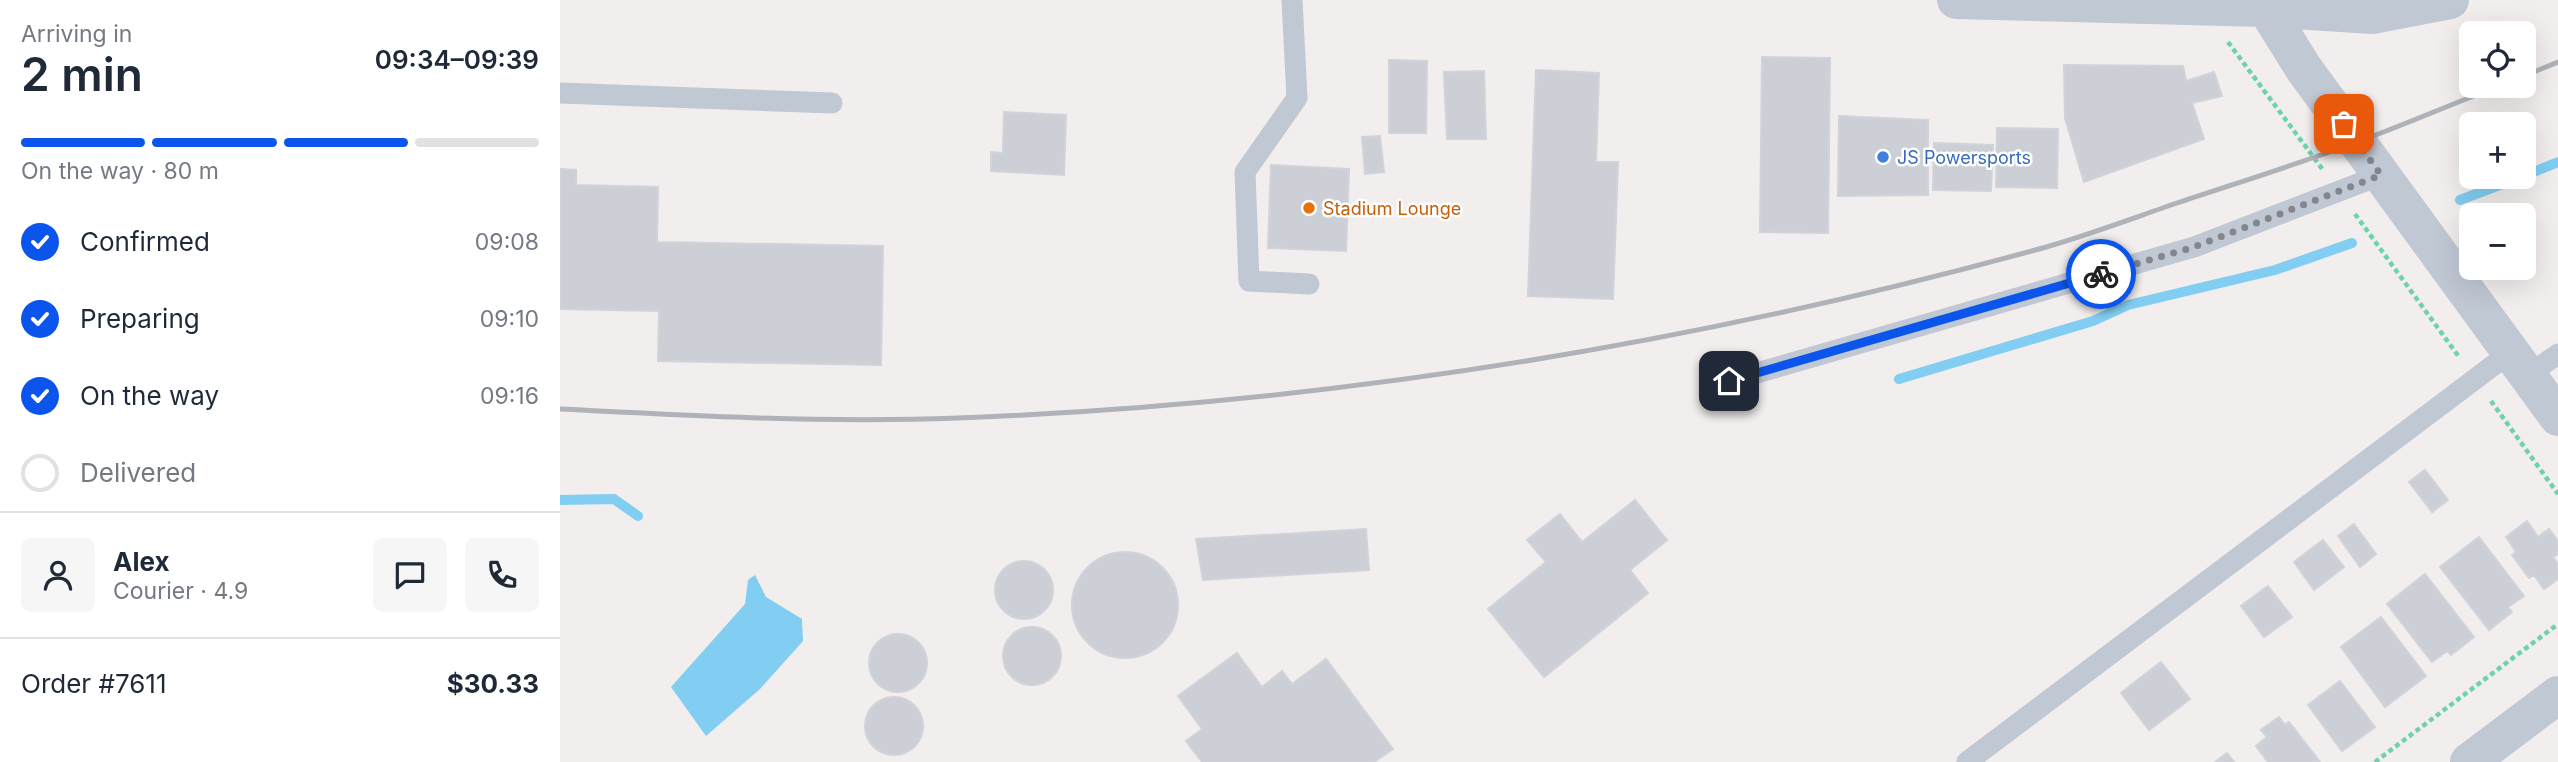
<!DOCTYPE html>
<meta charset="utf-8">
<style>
:root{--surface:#fff;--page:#f6f6f7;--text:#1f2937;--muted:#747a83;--line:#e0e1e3;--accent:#0c55ec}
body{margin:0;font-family:Inter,sans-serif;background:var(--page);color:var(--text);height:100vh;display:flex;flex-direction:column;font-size:26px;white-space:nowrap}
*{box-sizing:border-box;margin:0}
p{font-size:23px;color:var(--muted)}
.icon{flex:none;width:38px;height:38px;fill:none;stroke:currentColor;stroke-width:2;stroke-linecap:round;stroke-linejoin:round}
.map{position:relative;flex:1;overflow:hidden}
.side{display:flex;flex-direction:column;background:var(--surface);width:560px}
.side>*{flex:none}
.tools{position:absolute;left:1899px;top:21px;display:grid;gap:14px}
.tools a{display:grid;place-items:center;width:77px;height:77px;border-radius:10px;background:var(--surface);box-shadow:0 7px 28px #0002;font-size:35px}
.pin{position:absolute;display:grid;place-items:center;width:60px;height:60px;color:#fff;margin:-30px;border-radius:14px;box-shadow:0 4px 10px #0006}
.courier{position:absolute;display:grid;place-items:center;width:70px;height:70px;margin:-35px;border:5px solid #0c55ec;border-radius:50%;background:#fff;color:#222;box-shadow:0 2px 9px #0007}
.overview em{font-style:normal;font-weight:600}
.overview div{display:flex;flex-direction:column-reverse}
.overview{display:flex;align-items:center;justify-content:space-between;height:119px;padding:0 21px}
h1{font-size:46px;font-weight:600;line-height:52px}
.bar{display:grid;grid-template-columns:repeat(4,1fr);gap:10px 7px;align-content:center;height:84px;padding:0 21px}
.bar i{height:9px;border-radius:5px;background:var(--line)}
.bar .selected{background:var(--accent)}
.bar p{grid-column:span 4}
.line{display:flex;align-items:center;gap:18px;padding:0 21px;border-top:2px solid var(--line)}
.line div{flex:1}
.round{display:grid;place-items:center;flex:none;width:74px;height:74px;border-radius:10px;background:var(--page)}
ol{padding:0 21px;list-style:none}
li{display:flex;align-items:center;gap:21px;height:77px}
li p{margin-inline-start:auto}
li .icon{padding:7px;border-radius:50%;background:var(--accent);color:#fff;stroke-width:4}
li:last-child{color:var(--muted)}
li i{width:38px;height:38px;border:4px solid var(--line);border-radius:50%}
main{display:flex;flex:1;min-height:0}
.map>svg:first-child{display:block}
</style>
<main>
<section class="side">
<div class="overview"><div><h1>2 min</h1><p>Arriving in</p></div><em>09:34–09:39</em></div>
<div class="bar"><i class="selected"></i><i class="selected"></i><i class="selected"></i><i></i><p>On the way · 80 m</p></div>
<ol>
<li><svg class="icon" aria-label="check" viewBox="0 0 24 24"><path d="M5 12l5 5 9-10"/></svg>Confirmed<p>09:08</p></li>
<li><svg class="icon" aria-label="check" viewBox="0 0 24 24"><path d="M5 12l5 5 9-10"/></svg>Preparing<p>09:10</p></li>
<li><svg class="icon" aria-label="check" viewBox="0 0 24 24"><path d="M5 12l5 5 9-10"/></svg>On the way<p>09:16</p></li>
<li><i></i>Delivered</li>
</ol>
<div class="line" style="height:126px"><a class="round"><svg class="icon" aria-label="person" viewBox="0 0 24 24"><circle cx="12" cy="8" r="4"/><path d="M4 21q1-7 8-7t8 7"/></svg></a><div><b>Alex</b><p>Courier · 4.9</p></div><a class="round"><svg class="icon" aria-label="chat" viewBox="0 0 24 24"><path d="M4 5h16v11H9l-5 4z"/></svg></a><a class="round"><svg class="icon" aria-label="phone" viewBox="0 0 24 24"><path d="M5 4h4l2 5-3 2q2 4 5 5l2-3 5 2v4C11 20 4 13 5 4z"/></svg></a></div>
<div class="line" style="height:91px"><div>Order #7611</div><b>$30.33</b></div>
</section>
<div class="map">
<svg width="1998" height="762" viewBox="0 0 1998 762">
<rect width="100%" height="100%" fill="#f1eeed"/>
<path fill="#82cef2" d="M195,575l11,22 36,22 1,22 -43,48 -54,47 -35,-49 74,-83 3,-24z"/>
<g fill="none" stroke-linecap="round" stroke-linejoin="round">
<path stroke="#82cef2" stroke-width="10" d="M1964,176l34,-14
M1900,200l61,-23
M1339,379l194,-58 35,-16 147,-35 77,-27
M0,500l54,-1 24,17"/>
</g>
<path fill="#cccfd6" stroke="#d1d3da" stroke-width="2" d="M1202,57l68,1 -2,175 -68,-1z
M829,60l38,1 -1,72h-37z
M1504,65l119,1 3,15 28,-9 8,24 -30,7 12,36 -120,43 -19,-64z
M976,70l63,3 -3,89h22l-5,137 -85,-3z
M924,71l2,68h-39l-3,-67z
M444,112l62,3 -2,60 -73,-4v-19l12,1z
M1279,116l89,4v75l-90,1z
M1437,128l61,1 -1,59 -61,-1z
M820,136l4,36 -19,2 -3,-37z
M1374,143l59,2 -2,46 -58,-1z
M711,165l78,4 -3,82 -78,-3z
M0,169l16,1v15l82,2 -1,55 226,4 -2,119 -223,-4 1,-50 -99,-2z
M1865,470l23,30 -16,12 -23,-30z
M1075,500l32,40 -37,30 18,23 -104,84 -56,-68 58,-47 -19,-22 33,-26 22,28z
M1967,521l11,16 11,-8 9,12v13l-5,3 5,7v15l-14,10 -10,-14 -5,3 -17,-23 4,-3 -10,-15z
M1794,524l22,30 -16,13 -22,-31z
M806,529l3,41 -166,10 -7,-41z
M1919,537l45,59 -16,11 4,5 -23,18 -49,-63z
M1763,540l21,27 -30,23 -20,-28z
M512 605a53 53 0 1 1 106 0a53 53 0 1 1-106 0Z
M435 590a29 29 0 1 1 58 0a29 29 0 1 1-58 0Z
M1865,574l49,63 -23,18 -4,-4 -15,11 -45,-58z
M1708,586l24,31 -28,20 -23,-31z
M1821,617l45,59 -41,31 -44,-60z
M443 656a29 29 0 1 1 58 0a29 29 0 1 1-58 0Z
M309 663a29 29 0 1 1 58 0a29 29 0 1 1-58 0Z
M677,653l25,34 20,-16 10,13 34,-25 67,90 -19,13h-172l-16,-21 16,-12 -24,-33z
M1601,662l29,37 -41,31 -28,-37z
M1780,681l35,46 -33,24 -34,-46z
M305 726a29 29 0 1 1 58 0a29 29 0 1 1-58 0Z
M1719,717l6,8 4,-3 31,40h-52l-12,-16 11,-9 -6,-7z
M1667,753l7,9h-19z"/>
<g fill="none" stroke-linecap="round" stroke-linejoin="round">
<path stroke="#6ed2ac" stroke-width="4.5" stroke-dasharray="5 3.5" stroke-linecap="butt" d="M1668,42l95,128
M1795,214l104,143
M1931,401l67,93
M1815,762l183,-138"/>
<path stroke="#c0c8d4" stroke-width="21" d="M732,0l5,98 -52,74 4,109 60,3
M0,93l272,10
M1968,375l30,-21
M1169,381l465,-134 187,-72
M1407,762l544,-410"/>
<path stroke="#c0c8d4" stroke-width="38" d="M1909,762l89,-67"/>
<path stroke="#c0c8d4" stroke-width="38" d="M1396,0l308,8 108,7 78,-15
M1701,0l43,69 254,348"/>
<path stroke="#afb2b9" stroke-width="5" d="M1964,76l34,-14
M0,409c133,7 265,14 398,9 366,-14 728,-72 1081,-169 47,-13 94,-31 141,-47 60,-20 121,-39 180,-61 46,-17 92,-37 139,-55"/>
</g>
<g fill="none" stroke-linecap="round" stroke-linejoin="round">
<path stroke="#81868f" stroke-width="7" stroke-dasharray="0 12.6" d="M1541,274l93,-27 187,-72 -37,-51"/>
<path stroke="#0c55ec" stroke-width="9" d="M1169,381l372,-107"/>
</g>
<circle fill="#3f7fe0" stroke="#fff" stroke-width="2.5" cx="1323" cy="157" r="7"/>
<circle fill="#e8710a" stroke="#fff" stroke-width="2.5" cx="749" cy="208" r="7"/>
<g text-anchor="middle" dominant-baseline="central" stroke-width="5" stroke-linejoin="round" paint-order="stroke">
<g font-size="18" fill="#366cbe" stroke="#fff" text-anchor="start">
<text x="1337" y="157">JS Powersports</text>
</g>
<g font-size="18" fill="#c56008" stroke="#fff" text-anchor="start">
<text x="763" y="208">Stadium Lounge</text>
</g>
</g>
</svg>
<div class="tools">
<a><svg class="icon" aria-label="locate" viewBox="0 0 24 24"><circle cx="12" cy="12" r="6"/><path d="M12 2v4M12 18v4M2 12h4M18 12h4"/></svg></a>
<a>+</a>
<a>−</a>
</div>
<div class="pin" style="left:1784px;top:124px;background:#ea580c"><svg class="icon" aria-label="bag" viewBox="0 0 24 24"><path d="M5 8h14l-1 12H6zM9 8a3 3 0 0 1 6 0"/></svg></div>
<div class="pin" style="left:1169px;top:381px;background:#1f2937"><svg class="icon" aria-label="home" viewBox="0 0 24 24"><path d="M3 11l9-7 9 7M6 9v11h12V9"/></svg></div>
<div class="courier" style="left:1541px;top:274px"><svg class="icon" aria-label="bike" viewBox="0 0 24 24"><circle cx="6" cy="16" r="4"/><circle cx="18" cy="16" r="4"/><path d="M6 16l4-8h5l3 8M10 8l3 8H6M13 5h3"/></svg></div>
</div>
</main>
